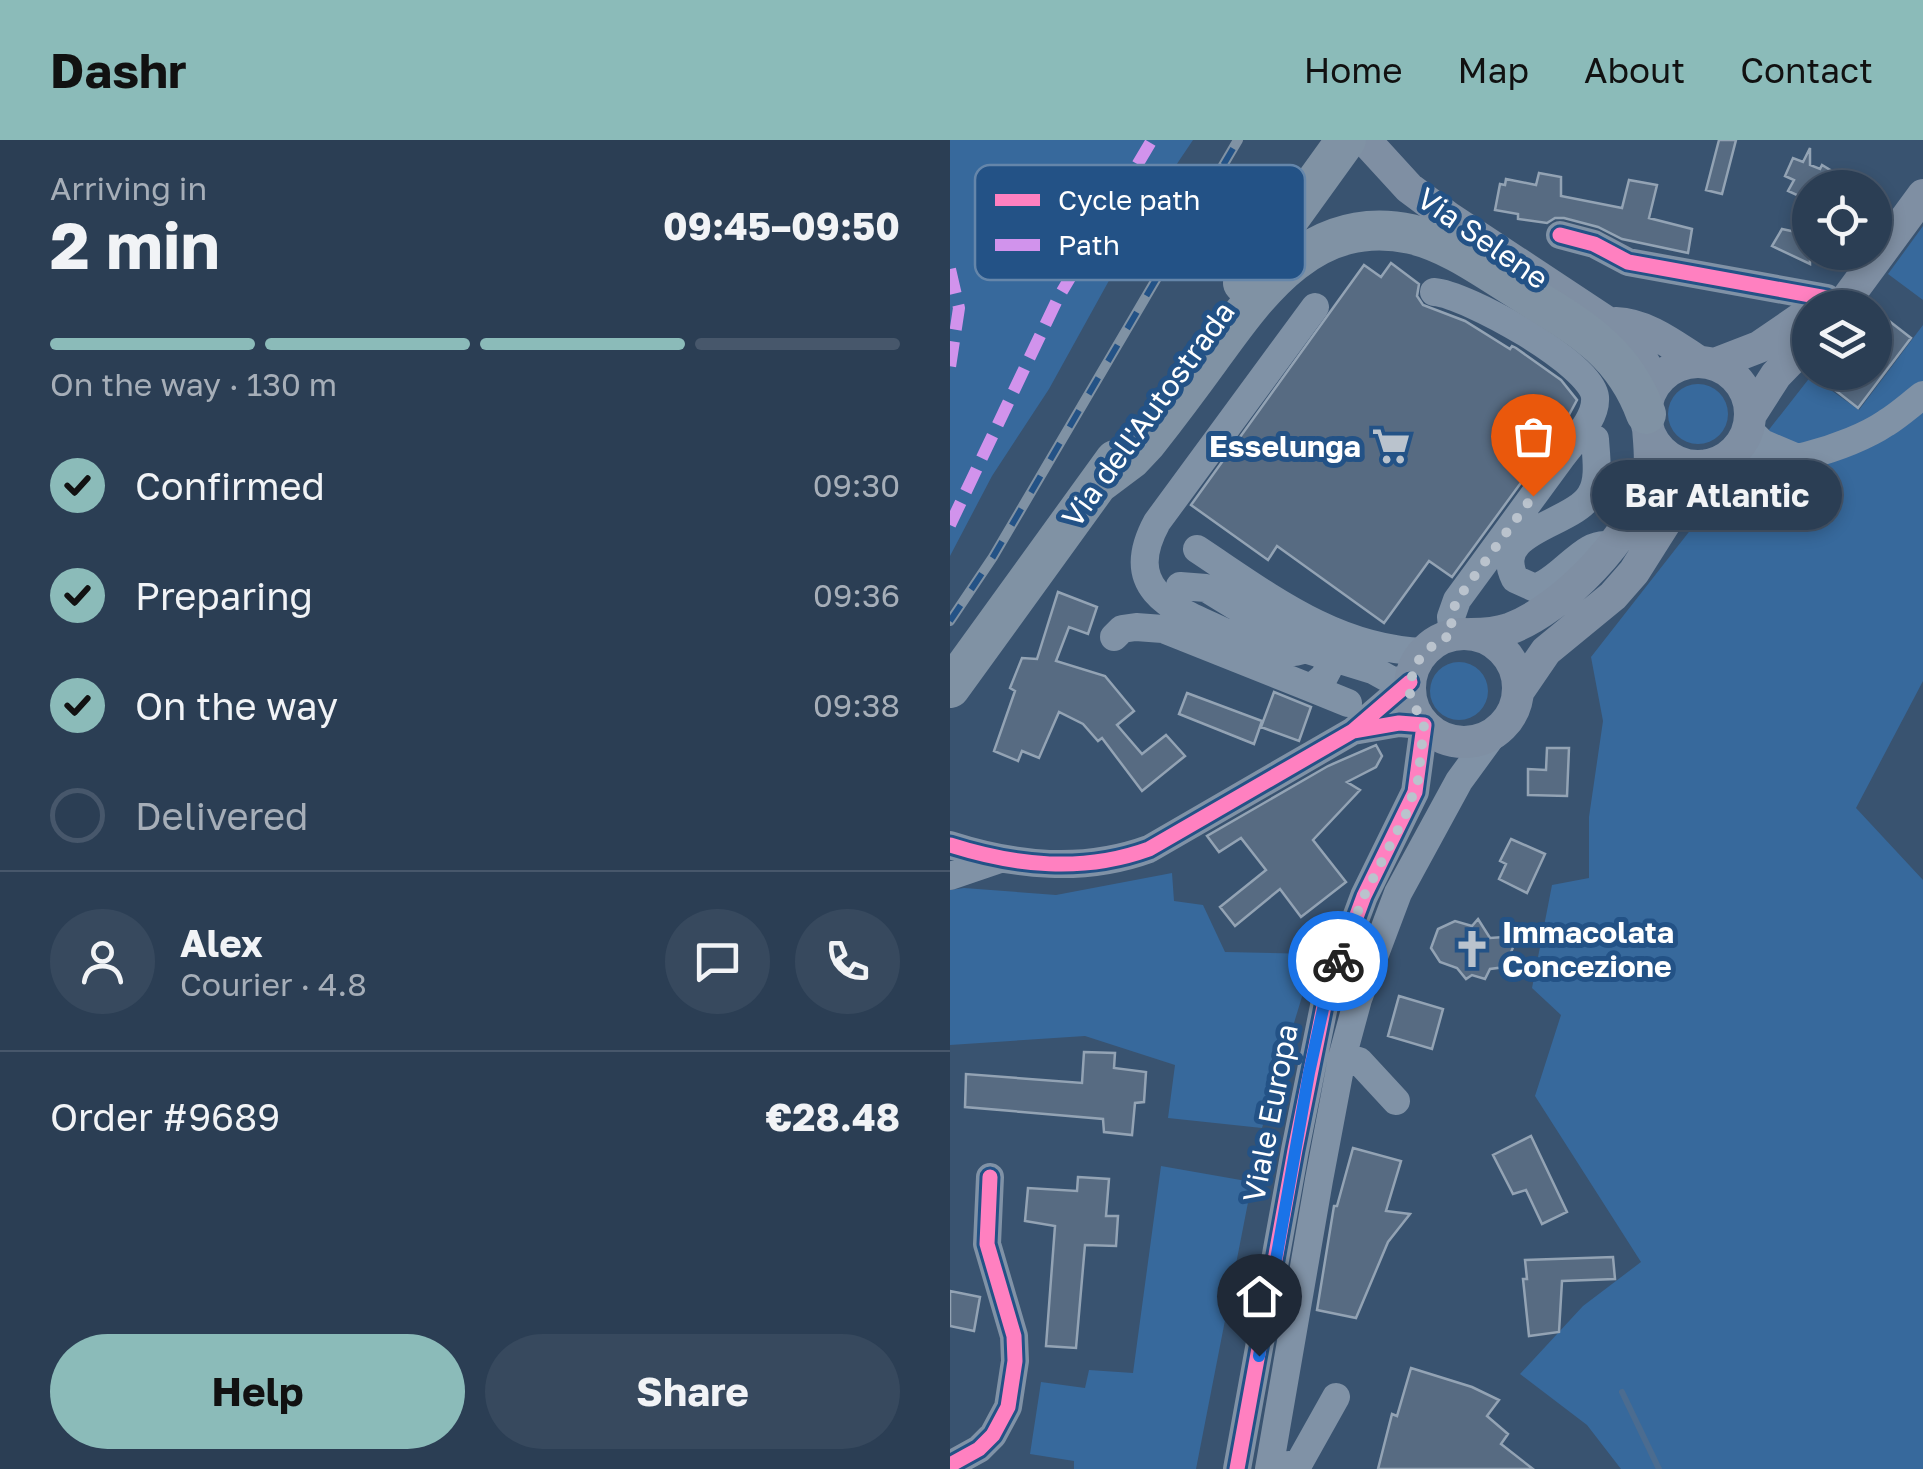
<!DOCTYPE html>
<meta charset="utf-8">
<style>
:root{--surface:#2b3e54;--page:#37495e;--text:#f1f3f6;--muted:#a6aeb8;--line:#47576b;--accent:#8bbbb9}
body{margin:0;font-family:"Golos Text",sans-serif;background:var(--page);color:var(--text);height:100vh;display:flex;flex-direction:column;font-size:38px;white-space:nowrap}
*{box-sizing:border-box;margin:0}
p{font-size:32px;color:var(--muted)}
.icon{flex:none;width:55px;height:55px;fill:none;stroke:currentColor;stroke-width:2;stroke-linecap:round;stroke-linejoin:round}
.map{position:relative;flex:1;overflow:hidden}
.details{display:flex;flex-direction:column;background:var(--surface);width:950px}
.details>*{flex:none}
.fabs{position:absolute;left:842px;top:30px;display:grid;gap:20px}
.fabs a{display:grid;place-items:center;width:100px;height:100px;border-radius:50%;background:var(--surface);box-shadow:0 5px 15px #0003,0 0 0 2px var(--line);font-size:50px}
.pin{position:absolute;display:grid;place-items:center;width:85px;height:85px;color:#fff;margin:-102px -42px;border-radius:50% 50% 50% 0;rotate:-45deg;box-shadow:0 0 10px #0007}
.pin .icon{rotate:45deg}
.courier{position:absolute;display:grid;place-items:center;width:100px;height:100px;margin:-50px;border:8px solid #1a73e8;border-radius:50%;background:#fff;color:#222;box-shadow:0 2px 12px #0007}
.bubble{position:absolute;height:70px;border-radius:35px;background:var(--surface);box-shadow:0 5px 15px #0003,0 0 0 2px var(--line);font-size:32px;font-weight:700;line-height:70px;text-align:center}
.overview em{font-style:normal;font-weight:700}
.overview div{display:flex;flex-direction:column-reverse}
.overview{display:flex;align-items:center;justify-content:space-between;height:170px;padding:0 50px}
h1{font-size:65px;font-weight:700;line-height:75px}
.bar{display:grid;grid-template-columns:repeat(4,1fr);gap:15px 10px;align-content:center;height:120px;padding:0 50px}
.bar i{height:12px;border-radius:8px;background:var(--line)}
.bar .active{background:var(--accent)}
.bar p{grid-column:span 4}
.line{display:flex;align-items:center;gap:25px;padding:0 50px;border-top:2px solid var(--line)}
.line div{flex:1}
.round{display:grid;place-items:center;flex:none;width:105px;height:105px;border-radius:52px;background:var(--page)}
ol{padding:0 50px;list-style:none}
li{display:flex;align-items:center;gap:30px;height:110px}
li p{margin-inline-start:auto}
li .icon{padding:10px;border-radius:50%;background:var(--accent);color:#111;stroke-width:4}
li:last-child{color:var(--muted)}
li i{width:55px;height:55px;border:5px solid var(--line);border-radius:50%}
.action{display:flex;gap:20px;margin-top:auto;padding:20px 50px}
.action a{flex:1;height:115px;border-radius:60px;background:var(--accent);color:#111;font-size:40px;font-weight:700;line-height:115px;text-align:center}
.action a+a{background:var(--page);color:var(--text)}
header{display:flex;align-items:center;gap:60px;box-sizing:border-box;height:140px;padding:0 50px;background:var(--accent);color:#111}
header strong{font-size:48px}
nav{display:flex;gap:55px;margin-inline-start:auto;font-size:35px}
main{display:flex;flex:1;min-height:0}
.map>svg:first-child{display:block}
</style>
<header>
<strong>Dashr</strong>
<nav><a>Home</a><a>Map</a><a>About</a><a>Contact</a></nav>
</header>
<main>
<section class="details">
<div class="overview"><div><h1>2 min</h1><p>Arriving in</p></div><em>09:45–09:50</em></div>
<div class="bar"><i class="active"></i><i class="active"></i><i class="active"></i><i></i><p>On the way · 130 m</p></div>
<ol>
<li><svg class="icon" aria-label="check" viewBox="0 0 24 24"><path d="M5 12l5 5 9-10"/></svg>Confirmed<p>09:30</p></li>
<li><svg class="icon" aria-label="check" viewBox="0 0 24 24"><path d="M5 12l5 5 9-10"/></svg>Preparing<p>09:36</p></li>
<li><svg class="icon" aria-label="check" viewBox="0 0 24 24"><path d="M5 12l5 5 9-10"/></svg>On the way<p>09:38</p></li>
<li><i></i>Delivered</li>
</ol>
<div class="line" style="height:180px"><a class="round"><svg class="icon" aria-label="person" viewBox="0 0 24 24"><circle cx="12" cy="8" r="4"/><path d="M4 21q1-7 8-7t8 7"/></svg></a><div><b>Alex</b><p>Courier · 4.8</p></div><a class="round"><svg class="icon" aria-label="chat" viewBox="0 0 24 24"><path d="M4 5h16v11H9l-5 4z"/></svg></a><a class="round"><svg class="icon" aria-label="phone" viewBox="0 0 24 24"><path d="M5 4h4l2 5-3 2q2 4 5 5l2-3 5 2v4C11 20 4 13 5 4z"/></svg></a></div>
<div class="line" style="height:130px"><div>Order #9689</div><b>€28.48</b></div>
<div class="action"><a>Help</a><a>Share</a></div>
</section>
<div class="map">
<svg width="973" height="1329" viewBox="0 0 973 1329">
<rect width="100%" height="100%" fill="#395370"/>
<path fill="#37699c" d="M0,0h243l-35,52 -109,197 -57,87 -42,80z
M973,86v74l-35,-26z
M973,185v356l-67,127 67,72v589h-302l-34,-44 -67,-51 63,-68 58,-44 -106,-166 26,-81 -29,-27 20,-103 37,-7v-61l14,-96 -12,-64 220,-281 48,34z
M718 274a30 30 0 1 1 60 0a30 30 0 1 1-60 0Z
M480 551a29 29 0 1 1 58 0a29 29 0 1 1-58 0Z
M222,733l2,28 29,4 22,47 90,2 -53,174 -94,-10 7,-53 -90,-29 -135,9v-155l14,-2 92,7z
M211,1026l91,16 -56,287h-122v-8l-44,-7 11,-72 44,6 4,-18 44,3z"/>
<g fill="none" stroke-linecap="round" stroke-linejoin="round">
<path stroke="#4b6c90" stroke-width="6" d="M672,1252l37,77"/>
</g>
<path fill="#576b82" stroke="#93a3b4" stroke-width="2.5" d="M769,0h17l-14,54 -16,-4z
M860,8v17l10,4 2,-4 38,23h-50v13l-22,-10 6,-11 -9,-4 8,-18 10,4z
M589,33l22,4v19l61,12 7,-28 28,5 -8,33 43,11 -4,24 -66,-14 -24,-12 -34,-9h-9l-8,5 -29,-4v-5l-23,-4 5,-26 5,1 1,-6 30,6z
M832,89l28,6v29l-38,-18z
M441,123l28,21 -2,12 6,9 42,16 45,28 2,-3 4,2 45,32 16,20 -13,24 -14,7 -5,19 -93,127 -23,-16 -45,62 -107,-77 -9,14 -77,-55 173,-240 17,12z
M925,170l36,28 -53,70 -46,-36h63z
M108,452l39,15 -9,27 -19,-7 -13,34 49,15 29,35 -17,14 25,29 24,-19 19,21 -43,35 -40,-53 -4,3 -15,-17 -24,-12 -20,46 -17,-7 -4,10 -24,-10 21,-60 -5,-3 12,-30 15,1z
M324,552l37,15 -12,34 -38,-14z
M237,553l75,28 -8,23 -75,-30z
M426,605l6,11 -6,11 -29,15 13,8 -47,50 33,42 -45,35 -21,-28 -45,37 -15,-19 46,-37 -25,-32 -22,14 -12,-16 121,-70z
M597,608h22l-2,48 -39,-1v-26l18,1z
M561,699l34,15 -18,39 -28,-14 7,-15 -6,-3z
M528,779l12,19 14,-1 10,8 -9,22 -15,2 -5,10 -13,-4 -6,4 -9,-11 -17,-6 -9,-14 7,-19 17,-8 17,5z
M449,856l44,13 -11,40 -44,-13z
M134,912l31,1 -1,15 32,4 -2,30 -9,1 -3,32 -28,-3 -1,-13 -138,-12 1,-33 116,9z
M581,996l36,76 -25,12 -16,-34 -13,4 -20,-39z
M403,1008l48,13 -15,50 24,3 -22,28 -32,76 -39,-8 17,-104h3z
M128,1037l31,2 -3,37h12l-2,30 -31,-1 -9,103 -30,-2 9,-120 -30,-5 3,-33 49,3z
M663,1117l2,22 -53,2 -3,51 -30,4 -6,-57h4l-2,-19z
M0,1151l30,6 -6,34 -24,-5z
M461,1228l61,19 27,13 -12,16 21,18 -7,10 32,25h-155l14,-55 5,2z"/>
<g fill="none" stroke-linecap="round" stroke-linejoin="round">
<path stroke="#8092a6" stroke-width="28" d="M610,95l34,9 34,18 199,36
M484,152c32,2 158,72 161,105 2,22 -22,44 -34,61
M798,289l14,14 33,14
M645,299c1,18 5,40 -4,55 -18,32 -101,35 -76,85l20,9c27,-8 50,-50 76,-42
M773,320c42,13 126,-12 163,-37 13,-8 25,-19 37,-28
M247,409c71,47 138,100 227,103
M230,446l26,2 99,61 68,21 18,10 19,2
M503,495l-2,-18 6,-17 104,-142 3,-17
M164,497l8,-8 14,-2 27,2 148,59 13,-11 10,-19
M355,509c-27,11 -55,-6 -80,-17 -52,-23 -105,-42 -68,-110l158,-215
M361,548l37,15
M0,705c66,21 133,28 199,4l204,-118 57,-49
M0,736l47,-16
M392,918l17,3 37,40
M0,1325l29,-16 14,-14 15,-28 7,-46 -1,-25 -27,-92 3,-67
M287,1329l58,-319 30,-149 39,-105 51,-104 9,-67 -25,-2 -46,8
M319,1329l50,-289 23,-122 16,-59 40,-106 61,-112 35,-48
M322,1329l27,-6 37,-66"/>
<path stroke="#7f8fa3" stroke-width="32" d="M415,0l44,48 39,29 180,119 28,47
M890,168l83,-113
M666,183c30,1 57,22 82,38
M696 274a52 52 0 1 1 104 0a52 52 0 1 1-104 0Z
M765,224l44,-17 51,-35
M801,274l25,-39 34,-35
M521,494c13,0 26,-1 38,-5 54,-20 124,-93 138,-148 5,-18 2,-37 1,-54
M460 548a54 54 0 1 1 108 0a54 54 0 1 1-108 0Z
M568,552l28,-41 67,-55 21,-24 48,-76 26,-31"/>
<path stroke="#8092a4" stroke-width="40" d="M293,143l103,-143
M149,343l32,-24 16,-17c22,-28 43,-56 64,-85 49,-68 103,-144 200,-123 39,9 74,35 108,56 56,35 103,58 127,124
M0,548l165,-228"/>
<g stroke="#8092a4" stroke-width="10">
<path id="rail" d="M0,481l43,-64 245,-417"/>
</g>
<use href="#rail" stroke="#235286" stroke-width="6" stroke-dasharray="19" stroke-linecap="butt"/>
<path stroke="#d193ec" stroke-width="12" stroke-dasharray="25 12" stroke-linecap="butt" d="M0,129l9,39 -9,59
M0,385l108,-227 94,-158"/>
<g stroke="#235286" stroke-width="21">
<path id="cycleway" d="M610,95l34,9 34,18 199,36
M0,705c66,21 133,28 199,4l204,-118 57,-49
M0,1325l29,-16 14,-14 15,-28 7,-46 -1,-25 -27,-92 3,-67
M287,1329l58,-319 30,-149 39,-105 51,-104 9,-67 -25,-2 -46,8"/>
</g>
<use href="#cycleway" stroke="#ff80c0" stroke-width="15"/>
</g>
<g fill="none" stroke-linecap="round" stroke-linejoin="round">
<path stroke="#bac3cd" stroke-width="10" stroke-dasharray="0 18" d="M388,821l26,-65 42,-82 12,-34 6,-55 -14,-28v-15l7,-20 20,-21 15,-6 -1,-19 6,-16 76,-104"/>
<path stroke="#1a73e8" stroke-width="12" d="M309,1216l50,-283 16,-73 13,-39"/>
</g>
<defs>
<g id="supermarket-bare" transform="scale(3)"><path d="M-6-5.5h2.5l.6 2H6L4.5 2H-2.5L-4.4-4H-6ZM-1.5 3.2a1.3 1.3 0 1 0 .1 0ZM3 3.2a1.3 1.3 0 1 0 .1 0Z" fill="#bac3cd" stroke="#235286" stroke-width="2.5" paint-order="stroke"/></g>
<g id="church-bare" transform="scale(3)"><path d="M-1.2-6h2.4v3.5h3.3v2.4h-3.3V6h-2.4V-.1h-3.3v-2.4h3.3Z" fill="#bac3cd" stroke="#235286" stroke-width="2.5" paint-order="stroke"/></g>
</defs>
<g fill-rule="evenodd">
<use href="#supermarket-bare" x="441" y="306"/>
<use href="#church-bare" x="522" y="809"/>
</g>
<g text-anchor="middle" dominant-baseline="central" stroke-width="10" stroke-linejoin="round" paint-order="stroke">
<g font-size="30" fill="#fff" stroke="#235286">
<text transform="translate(533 98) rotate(35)">Via Selene</text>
<text transform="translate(198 274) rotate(-54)">Via dell'Autostrada</text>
<text transform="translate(320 973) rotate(-79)">Viale Europa</text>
</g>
<g font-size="30" font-weight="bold" fill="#fff" stroke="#235286" text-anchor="end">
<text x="411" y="306">Esselunga</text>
<text x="552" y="792" text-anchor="start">Immacolata<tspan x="552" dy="34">Concezione</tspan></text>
</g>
</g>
<rect x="25" y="25" width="330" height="115" rx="15" fill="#235286" stroke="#6586aa" stroke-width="2.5"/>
<rect x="45" y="54" width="45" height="12" fill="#ff80c0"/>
<rect x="45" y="99" width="45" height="12" fill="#d193ec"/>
<g font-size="28" fill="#fff">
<text x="108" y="70">Cycle path</text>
<text x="108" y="115">Path</text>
</g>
</svg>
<div class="fabs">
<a><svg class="icon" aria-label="locate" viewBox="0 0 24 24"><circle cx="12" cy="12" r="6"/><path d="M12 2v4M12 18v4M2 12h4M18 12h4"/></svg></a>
<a><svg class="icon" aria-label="layers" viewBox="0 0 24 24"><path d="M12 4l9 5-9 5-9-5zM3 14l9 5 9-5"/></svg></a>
</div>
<div class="pin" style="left:583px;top:356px;background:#ea580c"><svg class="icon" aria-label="bag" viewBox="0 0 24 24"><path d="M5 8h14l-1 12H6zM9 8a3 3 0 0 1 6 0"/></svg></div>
<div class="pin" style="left:309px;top:1216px;background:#1f2937"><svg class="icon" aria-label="home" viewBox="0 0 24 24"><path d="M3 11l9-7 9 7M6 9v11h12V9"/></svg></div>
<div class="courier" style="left:388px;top:821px"><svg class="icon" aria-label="bike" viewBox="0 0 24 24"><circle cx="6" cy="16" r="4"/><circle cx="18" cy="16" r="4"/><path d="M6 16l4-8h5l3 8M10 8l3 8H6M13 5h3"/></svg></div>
<div class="bubble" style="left:642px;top:320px;width:250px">Bar Atlantic</div>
</div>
</main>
